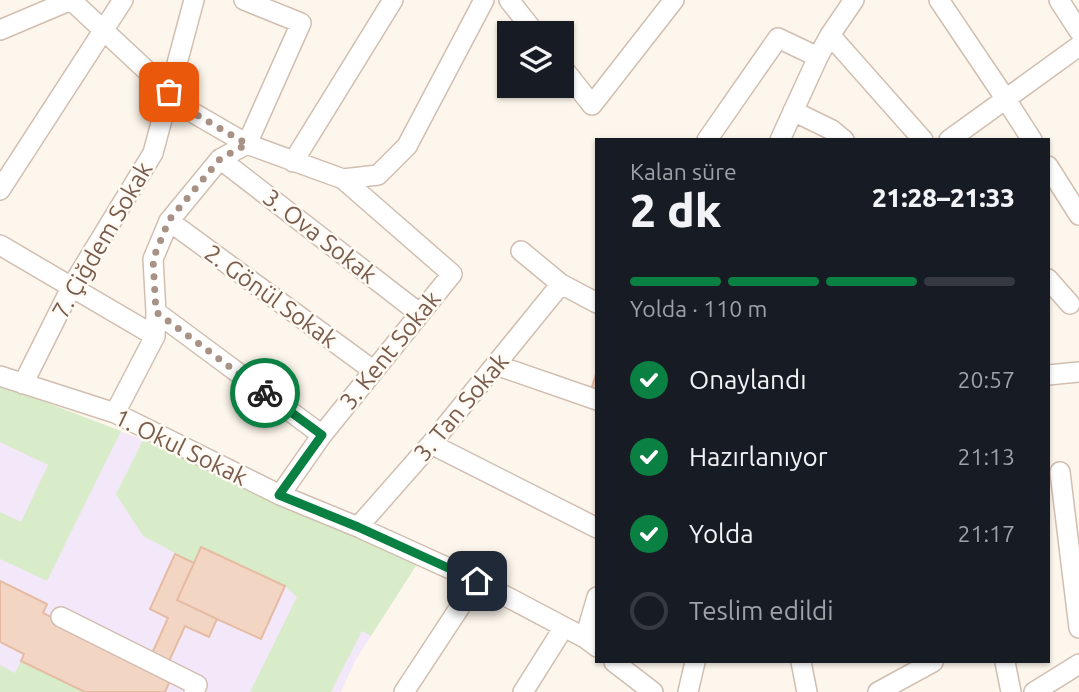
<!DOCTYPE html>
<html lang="tr">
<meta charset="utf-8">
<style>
:root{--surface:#171b24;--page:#20242c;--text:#f1f3f6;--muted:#9ea1a6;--line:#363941;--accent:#0b8043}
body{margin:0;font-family:Ubuntu,sans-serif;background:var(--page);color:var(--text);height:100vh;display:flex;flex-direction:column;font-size:26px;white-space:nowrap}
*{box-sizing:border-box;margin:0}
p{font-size:23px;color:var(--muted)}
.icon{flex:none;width:38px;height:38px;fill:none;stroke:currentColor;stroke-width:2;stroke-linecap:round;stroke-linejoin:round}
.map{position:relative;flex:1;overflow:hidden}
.drawer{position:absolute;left:595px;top:138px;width:455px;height:525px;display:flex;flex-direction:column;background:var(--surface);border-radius:0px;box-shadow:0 2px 5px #0004}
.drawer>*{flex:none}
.controls{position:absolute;left:497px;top:21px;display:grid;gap:14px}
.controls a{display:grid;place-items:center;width:77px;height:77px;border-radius:0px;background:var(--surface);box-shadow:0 2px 5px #0004;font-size:35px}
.pin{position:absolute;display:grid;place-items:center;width:60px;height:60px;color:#fff;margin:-30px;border-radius:14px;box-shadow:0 4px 10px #0006}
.courier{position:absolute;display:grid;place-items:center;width:70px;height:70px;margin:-35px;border:5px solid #0b8043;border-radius:50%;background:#fff;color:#222;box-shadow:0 2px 9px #0007}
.head em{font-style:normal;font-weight:800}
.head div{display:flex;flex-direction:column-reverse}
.head{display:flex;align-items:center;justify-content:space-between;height:119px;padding:0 35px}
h1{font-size:46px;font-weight:800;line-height:52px}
.bar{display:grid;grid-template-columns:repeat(4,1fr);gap:10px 7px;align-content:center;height:84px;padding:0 35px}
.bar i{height:9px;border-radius:5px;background:var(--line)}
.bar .selected{background:var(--accent)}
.bar p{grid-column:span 4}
ol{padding:0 35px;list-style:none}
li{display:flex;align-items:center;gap:21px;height:77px}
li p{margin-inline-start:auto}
li .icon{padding:7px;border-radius:50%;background:var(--accent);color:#fff;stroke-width:4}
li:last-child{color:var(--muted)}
li i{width:38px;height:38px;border:4px solid var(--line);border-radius:50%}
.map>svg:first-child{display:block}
</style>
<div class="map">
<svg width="1079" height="692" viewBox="0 0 1079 692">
<rect width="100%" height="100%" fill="#fdf6ec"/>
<path fill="#f3e8fa" d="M0,385l143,55 274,124 -62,97 -14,31h-341z"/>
<path fill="#d8ecc9" d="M0,385l121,46 -74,150 -47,-22v-47l21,10 27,-57 -48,-23z
M143,440l274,124 -46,72 -9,-5 -31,61h-81l47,-95 -12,-11 -83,-38 -8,15 -51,-27 -27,-42z
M21,661l64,31h-85v-27l15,8z"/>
<path fill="#f3d5c3" stroke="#e6bba3" stroke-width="2" d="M597,371v24l-7,-2z
M201,547l84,39 -24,53 -44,-20 -8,18 -24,-11 -19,42 -17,-8 19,-42 -18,-9 25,-55 19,9z
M175,554l19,9 -17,37 40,19 -8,18 -24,-11 -19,42 -17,-8 19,-42 -18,-9z
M0,581l47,23 -4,9 129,63 -7,16h-80l-64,-31 3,-7 -24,-12z"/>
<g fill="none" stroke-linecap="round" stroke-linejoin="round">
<g stroke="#d1beb0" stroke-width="22">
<path id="street" d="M71,0l119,111 57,33 54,-121 -57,-23
M509,0l26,33
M939,0l66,98 27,42
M1059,0l20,31
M0,30l71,-30
M830,35l93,105
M562,67l30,38 82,-105
M793,111l39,19 12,10
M707,140l71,-102 40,19
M780,140l38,-83 12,-22 24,-35
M949,140l130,-94
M220,159l199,154
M293,162l100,-162
M1048,166l31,49
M0,190l123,-190
M169,221l205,150
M0,245l155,91
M521,251l40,33 36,19
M1048,279l22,25
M156,312l166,123
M496,365l101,35
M1048,375l31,-3
M0,376l115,37 165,82 78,32 119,54 108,57 12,9
M23,384l49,-98 81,-133 41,-153
M115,413l40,-77 1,-24 -3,-53 16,-38 51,-62 27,-15 96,35 35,-4 29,-29 77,-146
M431,444l166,84
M1060,472l19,156
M280,495l42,-60 130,-161 -109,-95
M358,527l73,-83 130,-160
M61,617l136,68 -3,7
M585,638l12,-41
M614,662l39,30
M801,662l6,30
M1005,662l6,30
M404,692l73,-111
M523,692l41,-65
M688,692l7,-30
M878,692l55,-30
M1034,692l45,-28"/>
</g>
<use href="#street" stroke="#fff" stroke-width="19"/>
</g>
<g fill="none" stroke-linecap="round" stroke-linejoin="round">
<path stroke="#a89285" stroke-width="7" stroke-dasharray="0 12.6" d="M169,92l21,19 57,33 -27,15 -51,61 -16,39 3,53 109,81"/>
<path stroke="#0b8043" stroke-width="9" d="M265,393l57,42 -43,60 79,32 119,54"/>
</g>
<g text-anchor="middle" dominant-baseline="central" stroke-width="5" stroke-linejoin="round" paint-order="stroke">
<g font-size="24" fill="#7a5c4d" stroke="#fffaf3">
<text transform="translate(320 236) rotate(38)">3. Ova Sokak</text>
<text transform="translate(102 240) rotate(-60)">7. Çiğdem Sokak</text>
<text transform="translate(271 296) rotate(36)">2. Gönül Sokak</text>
<text transform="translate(390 350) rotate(-51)">3. Kent Sokak</text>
<text transform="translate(461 407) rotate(-50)">3. Tan Sokak</text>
<text transform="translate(181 447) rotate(26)">1. Okul Sokak</text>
</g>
</g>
</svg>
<div class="controls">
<a><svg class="icon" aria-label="layers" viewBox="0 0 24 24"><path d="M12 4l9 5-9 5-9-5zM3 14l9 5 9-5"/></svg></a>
</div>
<div class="pin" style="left:169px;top:92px;background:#ea580c"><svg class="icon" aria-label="bag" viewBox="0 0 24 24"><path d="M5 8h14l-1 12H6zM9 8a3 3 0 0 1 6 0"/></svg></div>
<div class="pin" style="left:477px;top:581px;background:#1f2937"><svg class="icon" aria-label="home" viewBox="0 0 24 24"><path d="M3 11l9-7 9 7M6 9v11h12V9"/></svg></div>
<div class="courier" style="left:265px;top:393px"><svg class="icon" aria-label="bike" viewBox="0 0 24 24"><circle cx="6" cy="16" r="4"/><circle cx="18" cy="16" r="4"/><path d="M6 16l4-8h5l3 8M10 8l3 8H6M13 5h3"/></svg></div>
<section class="drawer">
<div class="head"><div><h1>2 dk</h1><p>Kalan süre</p></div><em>21:28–21:33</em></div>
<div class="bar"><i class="selected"></i><i class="selected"></i><i class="selected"></i><i></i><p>Yolda · 110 m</p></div>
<ol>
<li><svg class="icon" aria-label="check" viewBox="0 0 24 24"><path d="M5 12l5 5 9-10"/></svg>Onaylandı<p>20:57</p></li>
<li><svg class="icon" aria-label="check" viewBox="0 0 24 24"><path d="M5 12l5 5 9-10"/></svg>Hazırlanıyor<p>21:13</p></li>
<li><svg class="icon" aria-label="check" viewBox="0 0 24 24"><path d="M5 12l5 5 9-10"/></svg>Yolda<p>21:17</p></li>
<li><i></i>Teslim edildi</li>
</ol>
</section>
</div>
